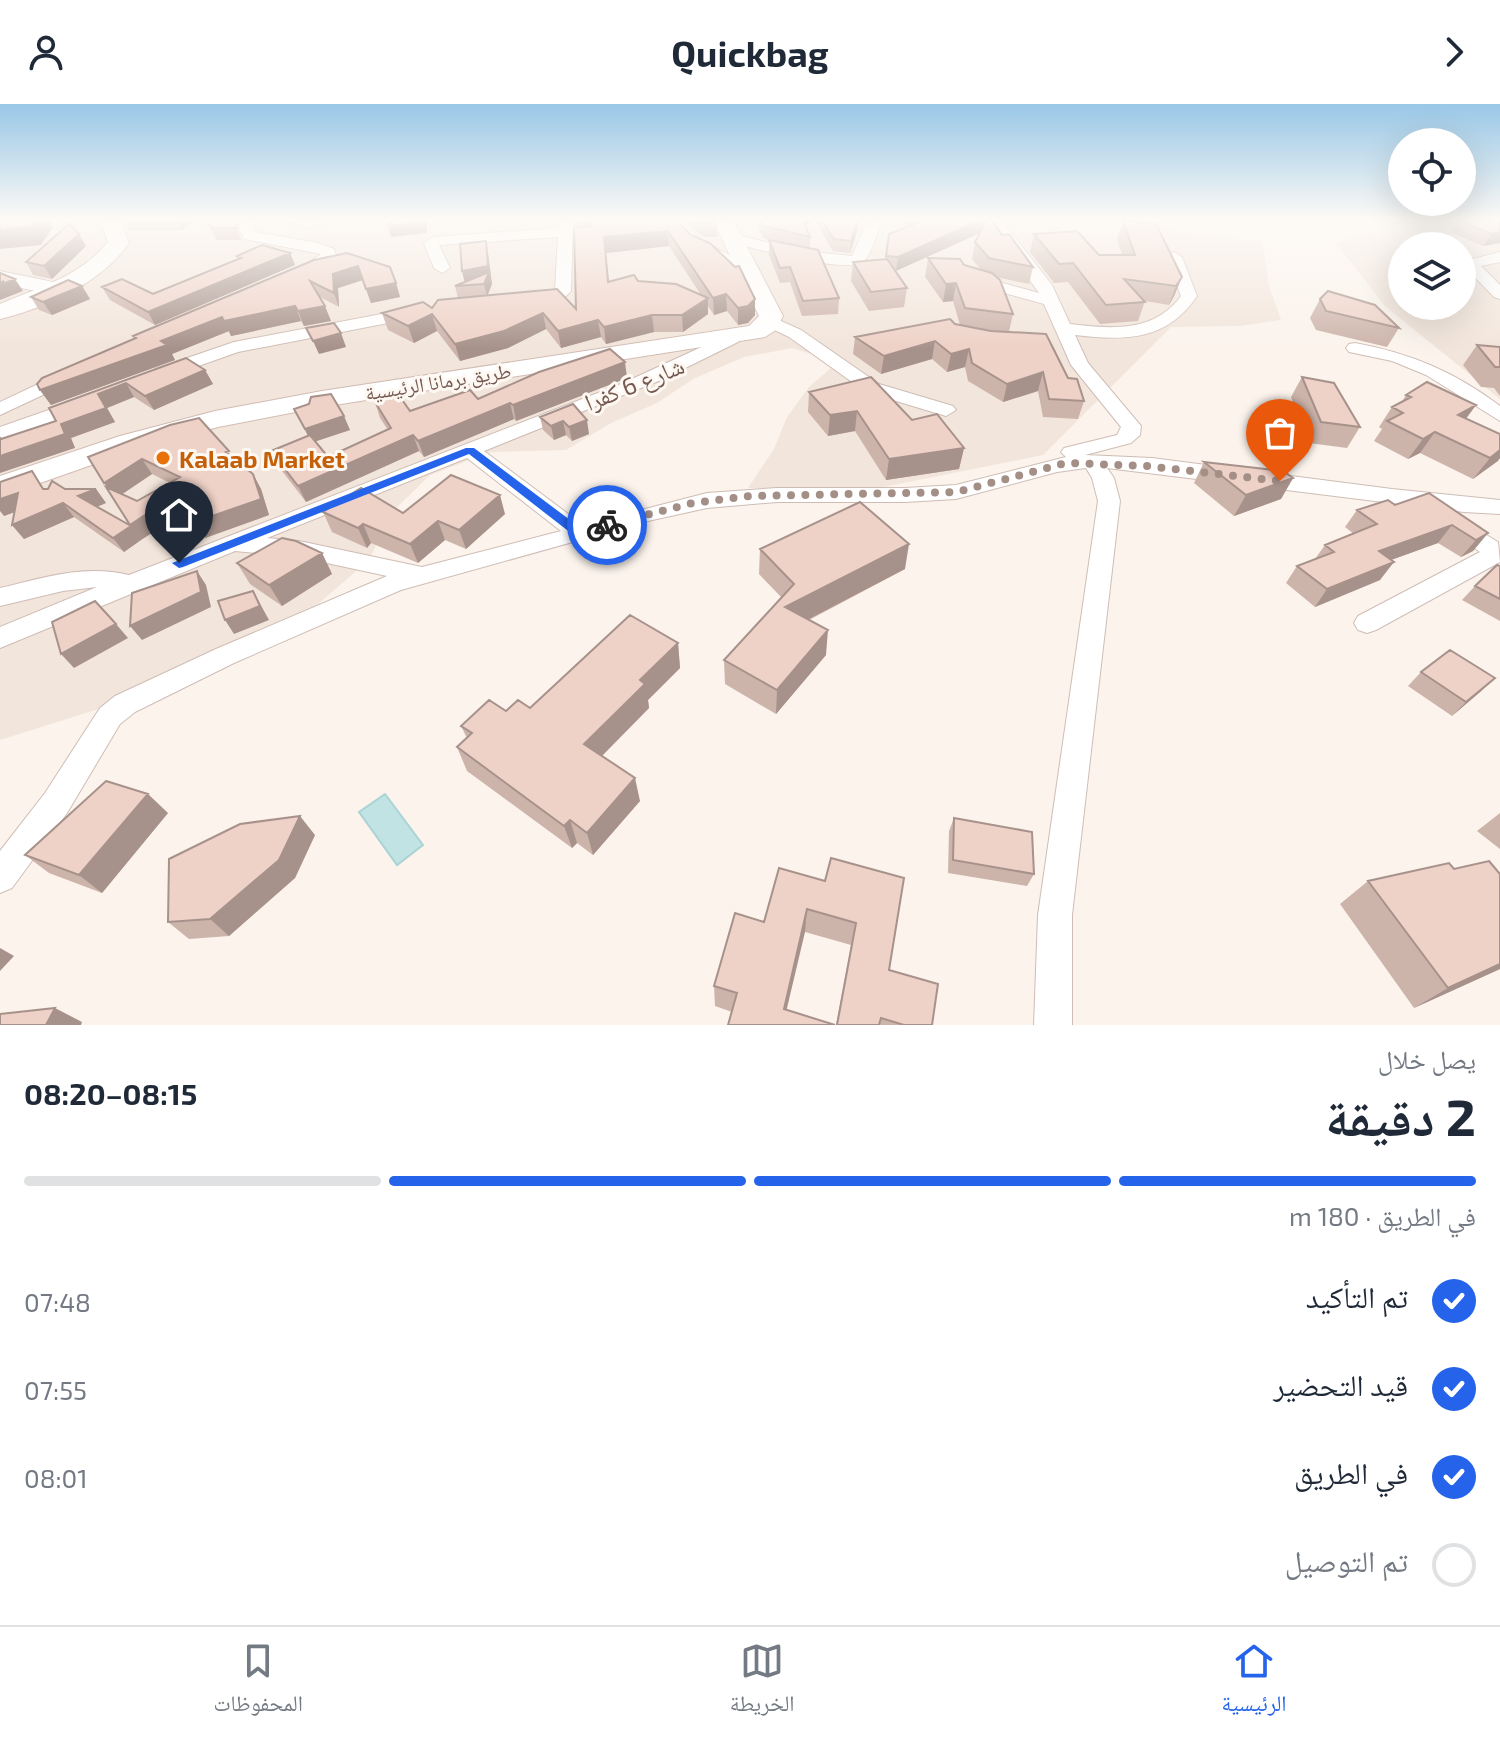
<!DOCTYPE html>
<html lang="ar">
<meta charset="utf-8">
<style>
:root{--surface:#fff;--page:#f2f2f3;--text:#1f2937;--muted:#747a83;--line:#e0e1e3;--accent:#2563eb}
body{margin:0;font-family:"Exo 2","Noto Naskh Arabic",sans-serif;background:var(--page);color:var(--text);direction:rtl;height:100vh;display:flex;flex-direction:column;font-size:30px;white-space:nowrap}
*{box-sizing:border-box;margin:0}
p{font-size:26px;color:var(--muted)}
.icon{flex:none;width:44px;height:44px;fill:none;stroke:currentColor;stroke-width:2;stroke-linecap:round;stroke-linejoin:round}
.map{position:relative;height:921px;overflow:hidden;direction:ltr}
.drawer{display:flex;flex-direction:column;background:var(--surface);flex:1}
.drawer>*{flex:none}
.tools{position:absolute;left:1388px;top:24px;display:grid;gap:16px}
.tools a{display:grid;place-items:center;width:88px;height:88px;border-radius:50%;background:var(--surface);box-shadow:0 8px 32px #0002;font-size:40px}
.pin{position:absolute;display:grid;place-items:center;width:68px;height:68px;color:#fff;margin:-82px -34px;border-radius:50% 50% 50% 0;rotate:-45deg;box-shadow:0 0 8px #0007}
.pin .icon{rotate:45deg}
.courier{position:absolute;display:grid;place-items:center;width:80px;height:80px;margin:-40px;border:6px solid #2563eb;border-radius:50%;background:#fff;color:#222;box-shadow:0 2px 10px #0007}
.summary em{font-style:normal;font-weight:700}
.summary div{display:flex;flex-direction:column-reverse}
.summary{display:flex;align-items:center;justify-content:space-between;height:136px;padding:0 24px}
h1{font-size:52px;font-weight:700;line-height:60px}
.bar{display:grid;grid-template-columns:repeat(4,1fr);gap:12px 8px;align-content:center;height:96px;padding:0 24px}
.bar i{height:10px;border-radius:6px;background:var(--line)}
.bar .selected{background:var(--accent)}
.bar p{grid-column:span 4}
ol{padding:0 24px;list-style:none}
li{display:flex;align-items:center;gap:24px;height:88px}
li p{margin-inline-start:auto}
li .icon{padding:8px;border-radius:50%;background:var(--accent);color:#fff;stroke-width:4}
li:last-child{color:var(--muted)}
li i{width:44px;height:44px;border:4px solid var(--line);border-radius:50%}
header{display:flex;justify-content:space-between;align-items:center;height:104px;padding:0 24px;background:var(--surface);font-size:36px;font-weight:700}
.tab-bar{display:flex;justify-content:space-around;align-items:center;height:112px;border-top:2px solid var(--line);background:var(--surface);font-size:22px;color:var(--muted)}
.tab-bar a{display:grid;justify-items:center;gap:4px}
.tab-bar .selected{color:var(--accent)}
.map>svg:first-child{display:block}
</style>
<header><svg class="icon" aria-label="forward" viewBox="0 0 24 24"><path d="M9 5l7 7-7 7"/></svg>Quickbag<svg class="icon" aria-label="person" viewBox="0 0 24 24"><circle cx="12" cy="8" r="4"/><path d="M4 21q1-7 8-7t8 7"/></svg></header>
<div class="map">
<svg width="1500" height="921" viewBox="0 0 1500 921">
<rect width="100%" height="100%" fill="#fbf3ec"/>
<path fill="#f2e5db" fill-rule="evenodd" d="M0,116h1052l15,13 47,2 49,-7 99,14 7,44 12,34 -41,6 -69,1 -128,128 -165,33h-130l26,-39 13,-32 22,-30 29,-25 -46,-14 -48,9 -51,22 -36,24 -46,20 -45,27 -75,2 -61,23 -39,38 -22,47 -51,44 -70,48 -89,38 -159,50z
M1398,116h102v179l-115,-93 -49,-63zM1402,142h60v60h-60z"/>
<path fill="#c2e3e3" stroke="#a9d3d4" stroke-width="2" d="M385,690l38,51 -26,20 -38,-53z"/>
<g fill="none" stroke-linecap="round" stroke-linejoin="round">
<g stroke="#cfbdb5" stroke-width="2">
<path id="street" d="M244,116h14l-6,8 3,4 63,11 16,6 3,9 -27,17h-10v-6l21,-15 -76,-15 -7,-11z
M287,116h45l-25,8z
M559,116h14l-2,71c-11,13 -32,22 -46,11l2,-3 22,-4 6,-5 3,-53 -119,8 11,23 -8,5 -8,-5 -10,-25 10,-6 125,-9z
M664,116h15l25,22 49,25 -8,5 -5,-2 -46,-22z
M868,116h14c-5,12 -9,30 -17,40 -13,17 -118,-14 -139,-19l-2,-3 7,-4 80,18 41,4z
M987,116h14l51,65 18,39c41,5 84,9 111,-28l-15,-39 8,-5 8,5 15,39c-30,45 -72,45 -122,39l13,28 53,63 -1,9 -9,8 -46,12 67,3 240,31 108,11v14l-36,-2 -357,-44 7,10 6,23 -48,414v110h-38l4,-110 60,-414 -6,-23 -6,-10 -29,4 -101,27 -51,3h-128l-70,6 -59,13 -247,69 -167,73 -99,49 -15,12 -53,89 -55,75 -12,5v-42l45,-58 55,-85 15,-12 101,-47 171,-73 -88,-19 -64,-6 -235,97v-21l97,-40 -34,4 -63,15v-18c43,-10 84,-24 129,-13l492,-191 111,-51 9,5 -3,4 -77,38 -177,71 99,74 124,-32 70,-5h128l51,-3 110,-28 -5,-5 3,-4 53,-13 4,-8 -50,-62 -27,-61 -76,-21 -2,-3 8,-5 65,18zM467,354l94,73 -139,36 -123,-26 -32,-3z
M1500,148v10l-19,4 19,19v14l-6,-2 -32,-33 3,-3z
M0,167c14,4 56,9 64,16 -13,11 -48,0 -64,-6z
M413,204l6,1 2,4 -2,4 -181,35 -76,27 -9,-6 2,-4 79,-27z
M770,212l31,14 78,54 74,22 3,4 -10,6 -80,-24 -77,-55 -25,-12 -2,-4z
M1355,239c55,10 100,29 145,63v15l-74,-46 -34,-14 -43,-9 -3,-4 3,-4z
M70,265l9,6 -2,4 -77,36v-13z
M83,294l10,6 -3,4 -90,32v-13z
M1455,412l43,26 2,20 -124,68 -9,3 -9,-3 -4,-7 4,-7 122,-64 -33,-23 -3,-5 3,-5z"/>
</g>
<g stroke="#d2bcb3" stroke-width="2">
<path id="secondary" d="M100,116h20l9,23c-28,40 -83,65 -129,76v-15c38,-16 81,-28 108,-62z
M713,116h20l50,96 -7,14 -11,7 -443,70 -104,20 -78,21 -140,49v-21l120,-40 95,-25 107,-20 427,-65 10,-10z"/>
</g>
<use href="#street" fill="#fff" fill-rule="evenodd"/>
<use href="#secondary" fill="#fff" fill-rule="evenodd"/>
</g>
<path fill="#cdb4ab" fill-rule="evenodd" d="M123,116h71l-12,10h-53z
M205,116h28l9,20h-25z
M547,116h11l-3,5 -7,1z
M574,116h102l79,79v16l-7,8 -10,2 -11,-14 -13,4 -6,-9v8l-25,18h-29l-48,12 -5,-7 -40,11 -15,-19 -38,19 -48,13 -23,-30 -23,12 -26,-13 -6,-17 50,-5 26,-10 -3,-12 9,-4 22,-41 2,12 4,31 -4,11 88,14 -1,-81zM669,142l32,49 -63,-14h-29l-3,-28z
M683,116h34l1,17h-15z
M755,116h103l-1,12 -7,21 -17,-2 -18,-30 -9,5 4,11v12l29,49 -1,16 -36,2 -12,-34 -10,1 -11,-28v-15l37,8 -43,-10z
M903,116h89l10,15 31,32 -4,17 -33,-7 17,37 -4,18 59,46 16,23 -6,18 -35,-2 -5,-26 -35,11 -35,-21 -3,-14 -18,5 -15,-13 -51,15 -28,-20 2,-17 100,-13 5,1 -7,-24 -10,1 -18,-25 3,-19 53,12 -9,-11 3,-17 5,-10 -85,39 12,17 -3,19 -35,4 -18,-30 2,-19 32,-3 4,-25 17,-6z
M1459,116h41l-17,26 -32,-14z
M1123,117l59,56 -8,19 -5,9 -24,-4 -7,20 -38,3 -32,-42 -14,1 -24,-31 4,-18 65,21h23l-5,-16z
M86,142l-34,33 -19,-4 -7,-13z
M290,149l5,12 -140,60 -45,-25 -8,-13 51,7 85,-35 -1,-3z
M314,156l82,23 4,14 -29,6 -8,-23 -25,8 1,19 -19,-10 11,24 -27,5 -3,-5 -70,15 -2,-5 -57,23 3,6 -124,45 -11,-15 95,-52 -2,-2z
M82,182l8,13 -38,16 -13,-5 -8,-13z
M1320,195l79,29 -12,19 -71,-17 -6,-12z
M1477,241l23,2v49l-6,-8 -13,-1 -18,-22z
M186,254l19,12 8,14 -59,26 -20,-13 -27,11 8,14 -44,16 4,10 -74,-9 55,-18 -7,-13z
M1302,273l58,50 -13,21 -38,-5 -18,-46z
M627,274l-111,43 -2,-2 -90,38 -5,-6 -113,51 -27,-35 -8,-16 37,-15 -14,-27 15,-5 41,26 -35,11 13,16 60,-27 -8,-12 -5,-16 35,9 68,-12z
M809,288l103,28 52,28 -5,21 -73,11 -31,-49 -27,5 -20,-24z
M1406,291l70,10 -10,14 34,15v24l-27,21 -53,-26 -12,6 -34,-18 8,-12 -3,-2 13,-20 10,-5z
M573,300l16,30 -17,7 -6,-6 -12,5 -11,-10 -3,-13z
M88,353h145l20,17 8,15 8,26 -64,23 -11,-18 -10,7 -11,-8 -32,21zM152,370l18,9 -33,18 -15,-7z
M1204,358l89,16 -12,21 -47,17 -40,-33z
M45,385h51l10,14 -9,4 34,19 10,14 -17,12 -50,-35 -50,22 -12,-14 2,-13 -10,4z
M1395,401l93,28 -15,18 -12,6 -23,-14 -47,17 -11,20 -65,27 -29,-24 11,-17 18,-7 10,-14 29,-11 -9,-7 12,-17z
M323,408l80,1 102,1 -39,35 -21,-9 -27,23 -47,-20 -4,5 -35,-16z
M760,445l145,20 -96,51 17,35 -50,59 -51,-30 -1,-24 58,-62 -23,-24z
M322,449l10,21 -50,32 -32,-22 -13,-21z
M1500,462v55l-38,-21 13,-14z
M678,539l2,25 -32,32 1,8 -47,48 38,45 -47,54 -16,-12 -5,5 -105,-77 -10,-24 10,-9 -6,-12 45,-15 24,-3z
M1421,568l74,6 -15,14 -28,24 -44,-30z
M168,709l-66,80 -53,-20 -24,-18z
M1500,709v36l-23,-18z
M954,714l80,56 -7,12 -79,-13 1,-42z
M315,731l-20,43 -66,58 -40,3 -21,-17z
M1454,765l46,100 -86,39 -74,-104 28,-23z
M825,777l64,89 43,55h-96l15,-80 -46,-13 -73,80 -17,-6 -1,-20 50,-64z"/>
<path fill="#a7928b" d="M35,116h14l4,7 -12,18 -41,4v-19z
M176,116h18l-12,10z
M427,116v13l-36,4 -3,-11z
M801,116h14l-14,8z
M858,116l-1,12 -7,21 1,-12z
M909,116h17l-19,12z
M981,116h8l-2,10 -91,41 2,-14z
M668,127l1,15 -63,7 4,45 -6,-61z
M1500,128v11l-17,3 8,-12z
M79,130l7,12 -34,33 -8,-13z
M486,137l2,12 4,31 -5,12 -3,-12h-19l-3,-13z
M290,149l5,12 -140,60 -7,-13z
M358,162l5,14 -25,8 1,19 -5,-14 -1,-19z
M1182,173l-8,19 -5,9 7,-19z
M15,175l8,12 -23,9v-17z
M396,179l4,14 -29,6 -5,-14z
M956,179l-3,18 -10,1 3,-18z
M82,182l8,13 -38,16 -9,-13z
M726,190l1,17 -13,4 -1,-17z
M708,194v16l-25,18 -1,-17z
M755,195v16l-7,8 -10,2v-17z
M295,202l6,15 -70,15 -7,-15z
M325,202l6,15 -27,5 -6,-15z
M543,209l3,16 -38,19 -48,13 -5,-17z
M432,210l5,17 -23,12 -6,-17z
M652,211l2,17 -48,12 -2,-17z
M222,213l7,14 -57,23 3,6 -124,45 -11,-15z
M598,216l3,17 -40,11 -3,-17z
M341,229l5,14 -27,7 -6,-13z
M935,237l-3,18 -51,15 3,-18z
M969,245l-4,18 -18,5 4,-18z
M625,258l2,16 -111,43 -3,-16z
M205,266l8,14 -59,26 -9,-14z
M1043,268l-5,19 -35,11 4,-18z
M126,279l8,14 -27,11 8,14 -44,16 4,10 -75,25v-17l61,-32 37,-30z
M510,299l4,16 -90,38 -6,-16z
M1476,301l-15,20 -3,-10z
M857,307l-2,20 -27,5 2,-21z
M344,312l6,14 -39,13 -6,-14z
M587,316l2,14 -17,7 -3,-14z
M563,317l3,14 -12,5 -3,-14z
M1435,328l-15,21 -12,6 15,-20z
M413,331l6,16 -113,51 -8,-16z
M964,344l-5,21 -73,11 3,-21z
M1500,346v8l-2,3 -25,18 17,-21z
M142,355l10,15 -37,25 -11,-16z
M253,370l8,15 8,26 -64,23 -10,-16z
M1293,374l-12,21 -47,17 12,-21z
M96,385l10,14 -17,7 -11,-14z
M18,389l11,14 -25,9 -4,-5v-12z
M500,391l5,19 -39,35 -7,-19z
M186,398l10,16 -12,9 -11,-16z
M63,399l11,14 -50,22 -12,-14z
M163,399l10,16 -32,21 -11,-15z
M438,417l7,19 -27,23 -8,-19z
M363,420l8,19 -4,5 -9,-20z
M1452,421l-14,18 -72,26 13,-18z
M131,422l10,14 -17,12 -11,-14z
M1488,429l-15,18 -12,6 15,-17z
M909,440l-4,25 -121,63 1,-25z
M322,449l10,21 -50,32 -13,-21z
M1394,458l-14,18 -65,27 12,-18z
M197,467l9,14 5,22 -69,33 -12,-14z
M253,487l16,29 -35,14 -9,-14z
M116,520l12,14 -54,30 -13,-14z
M828,526l-2,25 -50,59 1,-24z
M678,539l2,25 -32,32 1,8 -59,60 -6,-24 56,-64z
M1495,574l-15,14 -28,24 14,-14z
M635,674l5,23 -47,54 -6,-22z
M148,690l20,19 -66,80 -23,-18z
M300,712l15,19 -20,43 -66,58 -19,-17z
M570,716l7,23 -5,5 -8,-22z
M807,805l-2,23 -22,93 1,-16z
M0,844l14,8 -14,15z
M1500,860v5l-86,39 34,-20z
M55,904l27,14 -1,3h-35z"/>
<path fill="#eed1c7" stroke="#a7928b" stroke-width="2" d="M0,116h35l-5,7 -30,3z
M206,116h27l4,8h-25z
M393,116h31v2l-36,4z
M591,116h85l15,15 19,8 25,24 4,-1 16,33 -7,7 -10,2 -12,-14 -13,4 -45,-67 -64,6 4,45 26,-7 4,6 38,3 32,14 -26,17h-30l-48,12 -6,-7 -40,11 -15,-18 -39,18 -49,13 -23,-30 -24,12 -26,-13 41,-11 9,6 6,-8 119,-11 19,20 -2,-81 17,-2z
M700,116h17v1l-15,1z
M760,116h43l7,17 -46,-11z
M822,116h36l-7,21 -17,-2z
M925,116h56l-83,37 -12,-1 3,-22z
M987,116h5l10,15 7,-1 24,33 -44,-9 -14,-16z
M1459,116h41v12l-9,2z
M1123,117l33,3 26,53 -6,9 -52,-7 21,23 -39,3 -33,-42 -14,1 -25,-30 43,-3 22,24h36z
M69,120l10,10 -35,32 -18,-4z
M769,136l49,10 21,48 -36,3 -13,-34 -10,1z
M1410,136l34,4 1,2h-32z
M486,137l2,25 -26,5 -2,-27z
M262,141l28,8 -142,59 -46,-25 20,-8 31,15 88,-36 -4,-2z
M347,149l43,14 6,16 -30,6 -8,-23 -25,8 1,19 -24,-12 15,25 -27,5 -3,-5 -71,15 -2,-4 -61,24 6,4 -127,45 -3,-6 5,-6 94,-40 -3,-2 181,-76z
M928,154l32,1 4,6 28,8 8,7 13,34 -48,-6 -9,-25 -10,1z
M887,155l20,29 -36,4 -18,-30z
M489,168l-5,12 -29,2z
M0,169l15,6 -15,6 4,-4 -4,2z
M68,176l14,6 -39,16 -12,-5z
M1328,187l47,14 24,23 -73,-17 -6,-12z
M950,215l5,5 36,7 55,3 22,44 9,1 7,22 -35,-2 -6,-27 -36,12 -35,-21 -3,-14 -18,5 -16,-13 -51,15 -29,-19z
M334,219l7,10 -28,8 -7,-13z
M1477,241l23,2v20h-5z
M610,245l15,13 -112,43 -3,-2 -92,38 -5,-6 -115,51 -27,-35 39,-16 18,22 63,-29 -16,-26 23,-8 12,17 60,-21 8,9 61,-27z
M186,254l19,12 -60,26 -19,-13 -28,11 8,14 -45,16 4,10 -65,22v-18l1,1 55,-18 -7,-13z
M871,273l41,43 25,-6 27,34 -75,11 -32,-48 -27,4 -21,-23z
M1302,273l32,6 26,44 -39,-5z
M1427,278l49,23 -18,10 42,19v16l-10,8 -55,-26 -12,7 -36,-18 16,-8 -11,-6 19,-10 -5,-2z
M331,290l13,22 -39,13 -11,-20 15,-5 2,-7z
M573,300l14,16 -18,7 -6,-6 -12,5 -11,-9z
M199,314l30,33 -3,1 27,22 8,25 -66,23 -9,-20 -13,9 -10,-8 -33,22 -24,-38 31,14 43,-24 -38,-18 -38,24 -16,-26 82,-32z
M1204,358l79,9 10,7 -47,17z
M32,367l11,18h5l4,-8 13,8h31l-18,7 53,30 -18,12 -50,-35 -51,22 6,-32 -18,6v-17z
M451,371l49,20 -41,35 -21,-9 -28,23 -47,-20 -5,4 -35,-16 38,-24 42,25z
M1429,389l59,40 -12,7 -24,-15 -73,26 15,11 -67,27 -30,-23 37,-14 -9,-7 52,-21 -20,-14 31,-10 7,5z
M860,398l49,42 -124,63 43,23 -51,60 -53,-30 70,-76 -34,-35z
M282,434l14,3 26,12 -53,32 -32,-22z
M1497,461l3,1v33l-25,-13z
M197,467l4,21 -71,34 2,-33z
M253,487l7,15 -35,14 -7,-19z
M95,497l21,23 -55,30 -9,-32z
M630,511l48,28 -38,37 5,4 -61,60 51,34 -48,55 -17,-13 -6,6 -107,-79 15,-14 -11,-7 28,-26 17,11 12,-11 12,8z
M1450,546l45,28 -29,24 -45,-30z
M106,677l42,13 -69,81 -54,-20z
M300,712l-21,44 -69,59 -42,3 1,-63 71,-35z
M954,714l78,14 2,42 -81,-14z
M831,754l73,20 -15,92 49,14 -6,41h-28l-23,-7 -2,7h-42l19,-102 -49,-14 -23,100 51,16h-107l9,-32 -23,-7 21,-73 29,9 15,-54 46,13z
M1489,757l11,13v90l-52,24 -80,-107 81,-18 5,6z
M55,904l-9,17h-46v-11z"/>
<linearGradient id="sky" x2="0" y2="1"><stop stop-color="#99c7e6"/><stop offset="0.47" stop-color="#fdfaf6"/><stop offset="1" stop-color="#fdfaf6" stop-opacity="0"/></linearGradient>
<rect width="1500" height="245" fill="url(#sky)"/>
<path fill="#2563eb" d="M466,344h8l108,81 25,-8 7,4 -30,12h-8l-107,-83 -286,113 -4,1 -7,-5z"/>
<g fill="none" stroke-linecap="round" stroke-linejoin="round">
<path stroke="#a48f87" stroke-width="8" stroke-dasharray="0 14.4" d="M607,421l86,-22 56,-7 208,-4 109,-29 81,3 133,15"/>
</g>
<circle fill="#e8710a" stroke="#fef8f3" stroke-width="3" cx="163" cy="354" r="8"/>
<g text-anchor="middle" dominant-baseline="central" stroke-width="6" stroke-linejoin="round" paint-order="stroke">
<g font-size="20" fill="#755951" stroke="#fef8f3">
<text transform="translate(438 277) rotate(-9)">طريق برمانا الرئيسية</text>
</g>
<g font-size="24" fill="#755951" stroke="#fef8f3">
<text transform="translate(634 279) rotate(-22)">شارع 6 كفرا</text>
</g>
<g font-size="24" font-weight="bold" fill="#c56008" stroke="#fef8f3" text-anchor="start">
<text x="179" y="354">Kalaab Market</text>
</g>
</g>
</svg>
<div class="tools">
<a><svg class="icon" aria-label="locate" viewBox="0 0 24 24"><circle cx="12" cy="12" r="6"/><path d="M12 2v4M12 18v4M2 12h4M18 12h4"/></svg></a>
<a><svg class="icon" aria-label="layers" viewBox="0 0 24 24"><path d="M12 4l9 5-9 5-9-5zM3 14l9 5 9-5"/></svg></a>
</div>
<div class="pin" style="left:1280px;top:377px;background:#ea580c"><svg class="icon" aria-label="bag" viewBox="0 0 24 24"><path d="M5 8h14l-1 12H6zM9 8a3 3 0 0 1 6 0"/></svg></div>
<div class="pin" style="left:179px;top:459px;background:#1f2937"><svg class="icon" aria-label="home" viewBox="0 0 24 24"><path d="M3 11l9-7 9 7M6 9v11h12V9"/></svg></div>
<div class="courier" style="left:607px;top:421px"><svg class="icon" aria-label="bike" viewBox="0 0 24 24"><circle cx="6" cy="16" r="4"/><circle cx="18" cy="16" r="4"/><path d="M6 16l4-8h5l3 8M10 8l3 8H6M13 5h3"/></svg></div>
</div>
<section class="drawer">
<div class="summary"><div><h1>2 دقيقة</h1><p>يصل خلال</p></div><em>08:15–08:20</em></div>
<div class="bar"><i class="selected"></i><i class="selected"></i><i class="selected"></i><i></i><p>في الطريق · 180 m</p></div>
<ol>
<li><svg class="icon" aria-label="check" viewBox="0 0 24 24"><path d="M5 12l5 5 9-10"/></svg>تم التأكيد<p>07:48</p></li>
<li><svg class="icon" aria-label="check" viewBox="0 0 24 24"><path d="M5 12l5 5 9-10"/></svg>قيد التحضير<p>07:55</p></li>
<li><svg class="icon" aria-label="check" viewBox="0 0 24 24"><path d="M5 12l5 5 9-10"/></svg>في الطريق<p>08:01</p></li>
<li><i></i>تم التوصيل</li>
</ol>
</section>
<nav class="tab-bar">
<a class="selected"><svg class="icon" aria-label="home" viewBox="0 0 24 24"><path d="M3 11l9-7 9 7M6 9v11h12V9"/></svg>الرئيسية</a>
<a><svg class="icon" aria-label="map" viewBox="0 0 24 24"><path d="M3 6l6-2 6 2 6-2v14l-6 2-6-2-6 2zM9 4v14M15 6v14"/></svg>الخريطة</a>
<a><svg class="icon" aria-label="saved" viewBox="0 0 24 24"><path d="M7 4h10v16l-5-4-5 4z"/></svg>المحفوظات</a>
</nav>
